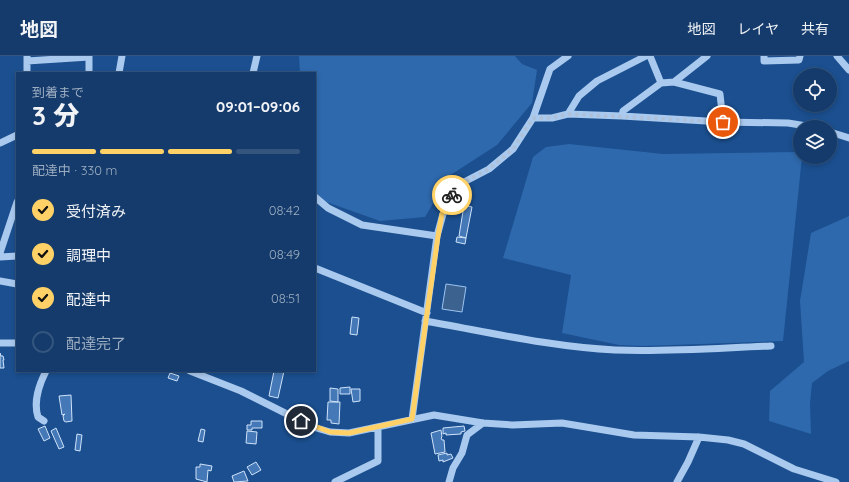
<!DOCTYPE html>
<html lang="ja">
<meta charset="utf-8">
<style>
:root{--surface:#143b6b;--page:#214673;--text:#f1f3f6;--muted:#9dadc1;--line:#33557e;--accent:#ffd166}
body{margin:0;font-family:Quicksand,"Noto Sans JP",sans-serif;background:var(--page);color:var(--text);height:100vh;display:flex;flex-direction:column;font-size:15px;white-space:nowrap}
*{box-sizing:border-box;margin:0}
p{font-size:13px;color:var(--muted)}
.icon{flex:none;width:22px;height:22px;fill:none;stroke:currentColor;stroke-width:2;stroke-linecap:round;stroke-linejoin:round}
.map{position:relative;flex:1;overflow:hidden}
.drawer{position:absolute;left:16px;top:16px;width:300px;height:300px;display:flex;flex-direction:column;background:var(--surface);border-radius:0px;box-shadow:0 2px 6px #0003,0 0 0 1px var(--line)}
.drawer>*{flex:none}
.tools{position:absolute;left:793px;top:12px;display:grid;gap:8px}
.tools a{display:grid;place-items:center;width:44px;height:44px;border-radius:50%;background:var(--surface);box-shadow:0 2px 6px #0003,0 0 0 1px var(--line);font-size:20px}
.pin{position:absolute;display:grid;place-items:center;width:34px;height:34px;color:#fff;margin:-17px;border:2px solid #fff;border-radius:50%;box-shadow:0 1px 4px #0007}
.courier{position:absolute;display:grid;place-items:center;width:40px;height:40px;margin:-20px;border:3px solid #ffd166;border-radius:50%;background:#fff;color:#222;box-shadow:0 1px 5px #0007}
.headline em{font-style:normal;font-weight:800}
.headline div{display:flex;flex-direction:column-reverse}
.headline{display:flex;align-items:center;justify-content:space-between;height:68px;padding:0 16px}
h1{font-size:26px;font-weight:800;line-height:30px}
.bar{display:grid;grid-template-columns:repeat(4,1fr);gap:6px 4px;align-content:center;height:48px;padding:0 16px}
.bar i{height:5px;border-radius:3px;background:var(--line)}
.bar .current{background:var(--accent)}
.bar p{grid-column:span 4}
ol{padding:0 16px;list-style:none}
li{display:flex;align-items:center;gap:12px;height:44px}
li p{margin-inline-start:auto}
li .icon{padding:4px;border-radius:50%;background:var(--accent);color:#111;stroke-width:4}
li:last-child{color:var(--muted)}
li i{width:22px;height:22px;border:2px solid var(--line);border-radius:50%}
header{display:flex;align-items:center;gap:24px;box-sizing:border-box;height:56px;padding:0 20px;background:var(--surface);border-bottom:1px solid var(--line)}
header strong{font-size:19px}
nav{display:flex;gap:22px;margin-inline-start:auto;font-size:14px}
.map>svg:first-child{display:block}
</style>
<header>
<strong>地図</strong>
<nav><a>地図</a><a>レイヤ</a><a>共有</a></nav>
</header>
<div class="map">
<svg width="849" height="426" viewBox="0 0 849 426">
<rect width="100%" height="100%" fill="#1b4f8f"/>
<path fill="#2e69ad" d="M299,0h216l7,8 15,6 -5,33 -35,42 -48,31 -24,41 -45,4 -62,-22 -3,-9v-117h-15z
M569,88l94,10 137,-2v5h2l-19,184 -140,5 -24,-1 -57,-12 9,-58 -68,-17 30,-101 13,-10z
M849,160v145l-21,10 -16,12 -2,21 1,30 -42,-13 1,-30 34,-29 -4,-61 11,-68z"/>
<path fill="#3c6290" stroke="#9cc4f0" d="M446,228l20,3 -4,25 -20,-3z"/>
<path fill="#4478b7" stroke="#cfe3fa" d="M464,149l8,2 -6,31 -7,-2z
M457,181l9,1 -1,6 -9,-2z
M352,261l7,1 -2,17 -7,-1z
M0,297l1,3h2l1,4h-1l1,8h-4z
M274,315h10l-6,27 -9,-2z
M170,317l9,3 -2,5 -9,-3z
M350,331v7h-10v-6z
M330,332l8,1v13l-8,-1z
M351,333h9v12l-7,1z
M71,339l1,26 -6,1 -2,-1 -1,-5 2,-2 -3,1 -3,-19z
M328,346h12l-1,22 -8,-1v-3h-4z
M251,365h11v7h-10v2h-5v-5h4z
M45,370l5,12 -6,3 -6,-12z
M464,370l1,5 -4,1v2l-15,1v-2l-3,1v-6z
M56,372l8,19 -5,2 -8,-18z
M201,373l4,1 -2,12 -5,-1z
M441,374l1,7 -1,1 1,2h2l1,12 -10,2 -4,-21z
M247,375l10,1 -1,12 -10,-1z
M77,378l5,1 -2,16 -5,-1z
M447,397v2l4,-1 2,4 -10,4v-2l-4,1 -1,-6z
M256,406l5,8 -9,5 -5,-8z
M200,408l12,2 -1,5 -3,-1 -1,12 -11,-3v-12h4z
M244,415l4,10 -14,1 -2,-6z"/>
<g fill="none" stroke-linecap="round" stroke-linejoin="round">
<path stroke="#a9c9ee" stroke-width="7" d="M650,0l11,27
M764,0v5l35,-1 1,-4
M837,0l12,14
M27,5l62,-4
M27,17v-17
M89,17v-17
M119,17l3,-17
M253,17l4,-17
M674,26l46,12 3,28
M568,58l11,-18 18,-15 49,-25
M622,60l1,-5 38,-28 13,-1 33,-26
M533,62h19l16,-4 54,2 101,6 65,1 25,4
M830,76l19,6
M0,87l17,-8
M315,141l13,11 34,17 75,11
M0,197l17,-51
M0,201l17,-1
M315,212l112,45
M0,225l17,3
M425,265c63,11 127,26 190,29 52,2 104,-2 156,-4
M0,287h17
M190,315l51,20 72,36 17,5 19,1 85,-18 49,8 30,2 49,-2 72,12 65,2 29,3 16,4 50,25 42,13
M412,363l25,-183 6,-22 12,-22 9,-10 25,-13 24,-20 20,-31 17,-49 18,-13
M44,365l-6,-4c-5,-16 1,-32 8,-46
M335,426l43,-21v-33
M449,426l4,-14 9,-15 5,-18 16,-12
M677,426l11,-20 11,-25"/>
</g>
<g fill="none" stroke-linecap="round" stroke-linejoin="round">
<path stroke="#afc1d8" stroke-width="4" stroke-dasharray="0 7.2" d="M452,139l12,-13 25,-13 24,-20 20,-31h19l16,-4 155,8"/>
<path stroke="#ffd166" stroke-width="5" d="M301,365l29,11 19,1 63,-14 26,-183 4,-22 10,-19"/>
</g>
</svg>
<div class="tools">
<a><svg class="icon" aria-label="locate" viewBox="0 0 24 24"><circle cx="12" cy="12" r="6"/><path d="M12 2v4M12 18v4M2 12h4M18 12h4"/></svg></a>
<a><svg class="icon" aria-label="layers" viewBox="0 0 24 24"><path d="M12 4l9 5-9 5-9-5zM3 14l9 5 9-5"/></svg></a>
</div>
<div class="pin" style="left:723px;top:66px;background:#ea580c"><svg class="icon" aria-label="bag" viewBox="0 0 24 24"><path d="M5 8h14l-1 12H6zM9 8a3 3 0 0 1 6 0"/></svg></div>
<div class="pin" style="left:301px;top:365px;background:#1f2937"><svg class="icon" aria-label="home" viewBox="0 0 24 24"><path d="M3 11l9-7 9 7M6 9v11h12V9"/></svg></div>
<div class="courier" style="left:452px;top:139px"><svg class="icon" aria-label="bike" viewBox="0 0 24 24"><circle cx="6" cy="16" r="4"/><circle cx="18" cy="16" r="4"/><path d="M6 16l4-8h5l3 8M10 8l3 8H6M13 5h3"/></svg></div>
<section class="drawer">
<div class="headline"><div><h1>3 分</h1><p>到着まで</p></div><em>09:01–09:06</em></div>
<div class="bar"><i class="current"></i><i class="current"></i><i class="current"></i><i></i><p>配達中 · 330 m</p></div>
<ol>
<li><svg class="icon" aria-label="check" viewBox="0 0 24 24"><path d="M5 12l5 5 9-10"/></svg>受付済み<p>08:42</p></li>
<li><svg class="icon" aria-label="check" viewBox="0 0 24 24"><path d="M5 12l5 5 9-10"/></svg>調理中<p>08:49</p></li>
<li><svg class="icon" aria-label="check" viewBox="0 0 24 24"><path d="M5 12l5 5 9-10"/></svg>配達中<p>08:51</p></li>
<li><i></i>配達完了</li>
</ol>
</section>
</div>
